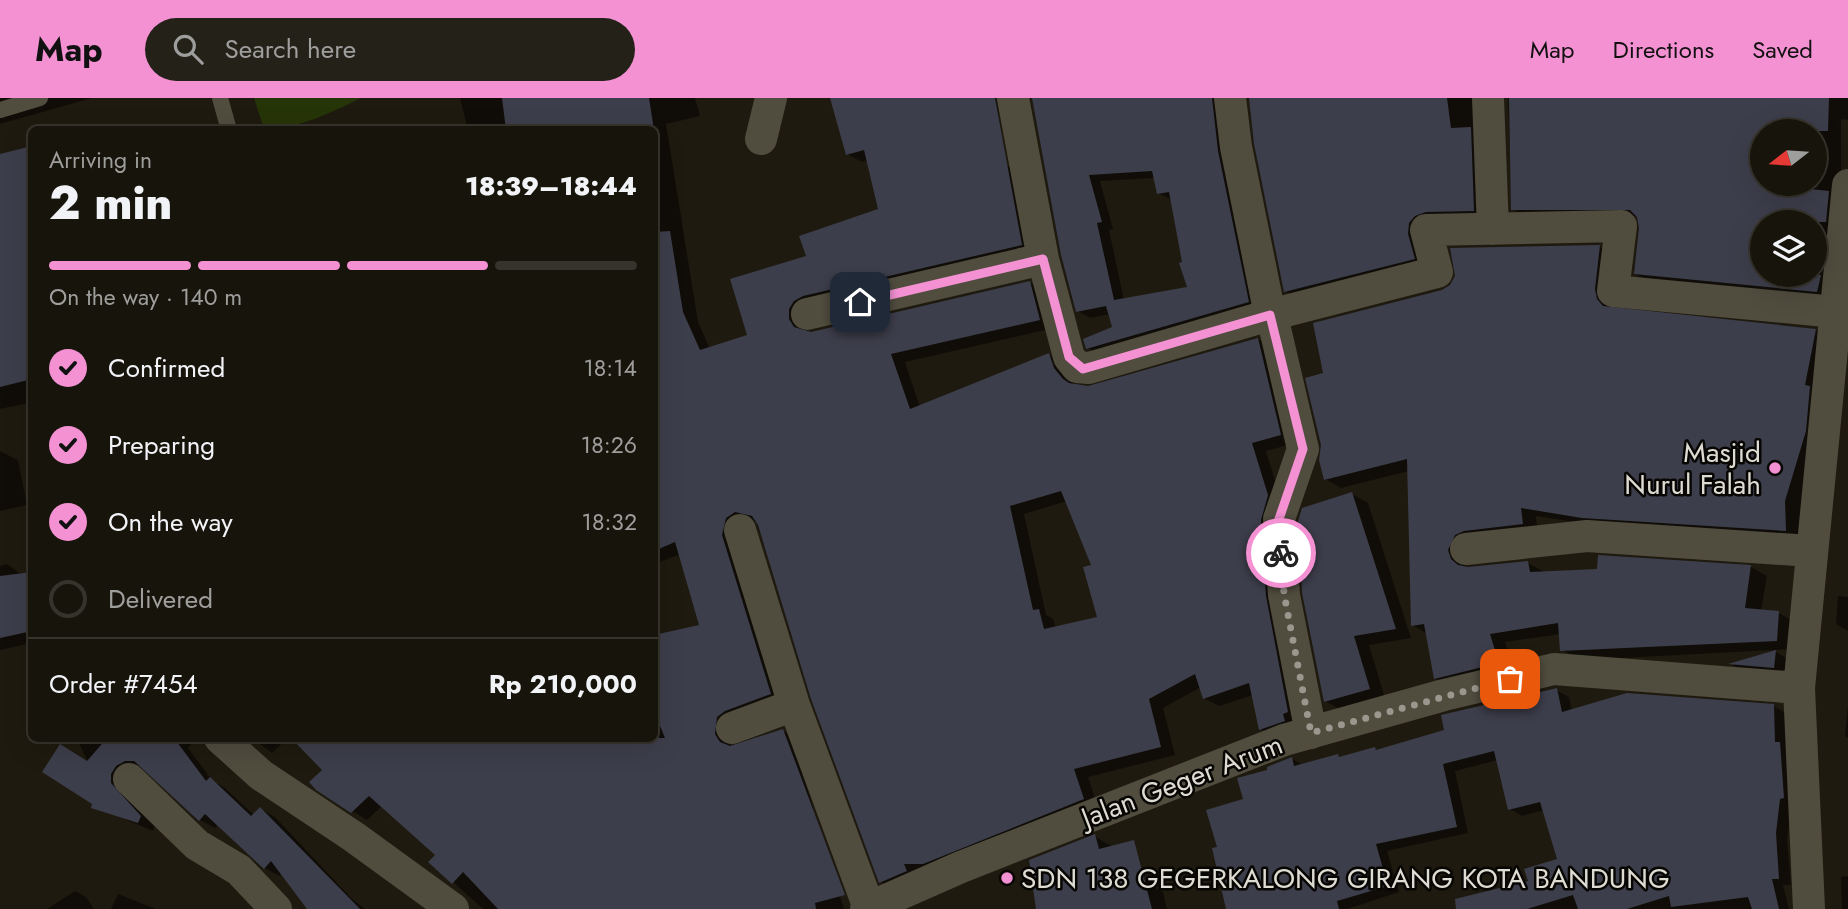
<!DOCTYPE html>
<meta charset="utf-8">
<style>
:root{--surface:#17140b;--page:#242119;--text:#f1f3f6;--muted:#9e9e9d;--line:#36332c;--accent:#f491d3}
body{margin:0;font-family:Jost,sans-serif;background:var(--page);color:var(--text);height:100vh;display:flex;flex-direction:column;font-size:26px;white-space:nowrap}
*{box-sizing:border-box;margin:0}
p{font-size:23px;color:var(--muted)}
.icon{flex:none;width:38px;height:38px;fill:none;stroke:currentColor;stroke-width:2;stroke-linecap:round;stroke-linejoin:round}
.map{position:relative;flex:1;overflow:hidden}
.details{position:absolute;left:28px;top:28px;width:630px;height:616px;display:flex;flex-direction:column;background:var(--surface);border-radius:10px;box-shadow:0 7px 28px #0002,0 0 0 2px var(--line)}
.details>*{flex:none}
.needle{width:46px;rotate:253deg}
.tools{position:absolute;left:1750px;top:21px;display:grid;gap:14px}
.tools a{display:grid;place-items:center;width:77px;height:77px;border-radius:50%;background:var(--surface);box-shadow:0 7px 28px #0002,0 0 0 2px var(--line);font-size:35px}
.pin{position:absolute;display:grid;place-items:center;width:60px;height:60px;color:#fff;margin:-30px;border-radius:14px;box-shadow:0 4px 10px #0006}
.courier{position:absolute;display:grid;place-items:center;width:70px;height:70px;margin:-35px;border:5px solid #f491d3;border-radius:50%;background:#fff;color:#222;box-shadow:0 2px 9px #0007}
.summary em{font-style:normal;font-weight:800}
.summary div{display:flex;flex-direction:column-reverse}
.summary{display:flex;align-items:center;justify-content:space-between;height:119px;padding:0 21px}
h1{font-size:46px;font-weight:800;line-height:52px}
.bar{display:grid;grid-template-columns:repeat(4,1fr);gap:10px 7px;align-content:center;height:84px;padding:0 21px}
.bar i{height:9px;border-radius:5px;background:var(--line)}
.bar .current{background:var(--accent)}
.bar p{grid-column:span 4}
.line{display:flex;align-items:center;gap:18px;padding:0 21px;border-top:2px solid var(--line)}
.line div{flex:1}
ol{padding:0 21px;list-style:none}
li{display:flex;align-items:center;gap:21px;height:77px}
li p{margin-inline-start:auto}
li .icon{padding:7px;border-radius:50%;background:var(--accent);color:#111;stroke-width:4}
li:last-child{color:var(--muted)}
li i{width:38px;height:38px;border:4px solid var(--line);border-radius:50%}
header{display:flex;align-items:center;gap:42px;box-sizing:border-box;height:98px;padding:0 35px;background:var(--accent);color:#111}
header strong{font-size:33px}
nav{display:flex;gap:38px;margin-inline-start:auto;font-size:24px}
.search{width:490px;height:63px;background:var(--page);display:flex;align-items:center;gap:18px;box-sizing:border-box;padding:0 24px;border-radius:38px;color:var(--muted);font-size:26px}
.map>svg:first-child{display:block}
</style>
<header>
<strong>Map</strong>
<div class="search"><svg class="icon" aria-label="search" viewBox="0 0 24 24"><circle cx="10" cy="10" r="6"/><path d="M15 15l6 6"/></svg>Search here</div>
<nav><a>Map</a><a>Directions</a><a>Saved</a></nav>
</header>
<div class="map">
<svg width="1848" height="811" viewBox="0 0 1848 811">
<rect width="100%" height="100%" fill="#1f1a0f"/>
<path fill="#263507" d="M254,0h107c-29,14 -64,32 -97,31z"/>
<path fill="#0007" fill-rule="evenodd" d="M0,0h92l-92,26z
M460,0h235l5,18 -34,8 32,198 12,27 39,-13 59,-79 72,-46 -12,-51 -6,2 -15,-8 -15,-56h164l10,67 15,9 15,79 -232,76 4,4 222,-50 14,8 10,37 -149,34 15,45 129,-52 14,8 12,23 13,2 170,-49 15,9 22,95 -29,8 16,53 20,217 -27,16 -14,-8 -8,-34 -34,11 -15,-8 -3,-11 -38,21 12,47 -87,22 10,30 -202,83 -15,-8 -125,-361 -14,4 43,177 -53,23 -3,18 3,4 51,-16 15,8 1,23 45,147h-361l-52,-47 6,-7 -55,-49 -15,14 -15,-9 -28,-41 330,-32v-99l47,-13 -20,-72 -27,10v-434h-186zM1067,403l26,65 6,52 -43,10 -3,-9 -7,-4 -22,-101z
M1033,0h195l32,211 -160,46 -12,-7 26,-20 -4,-14 -20,4 -12,-7zM1155,80l3,15 14,7 17,88 -65,12 -15,-70 4,-1 -13,-48z
M1250,0h236v119l-47,1 -13,47 -128,33 -12,-7z
M1508,0h340v22l-7,-1v80l-11,99 -182,-17 -13,-7 6,-47 -2,-11h-114l-13,-7zM1762,33h53v53h-53zM1762,124h53v53h-53z
M32,49v255l-32,7v-253z
M1600,149l15,9 -3,53 203,21 16,9 -29,200 -202,-13 -64,-10 2,17 -75,27 3,7 62,-4 16,9 55,-1v-14l152,10 16,9 -6,35 18,2 16,9 -3,27 -210,11 -20,-10 -1,-16 -56,8 9,30 -63,15 -16,-9 -8,-44 -14,-9 -4,-154 -68,17 -16,-9v-104l118,-84z
M0,353l18,9 9,45 -27,6z
M1352,396l16,9 43,135 -42,7 16,53 -44,12 -16,-9z
M7,466l15,11 10,-1v69l-32,7v-84z
M1838,498l10,1v34l-12,-7z
M1776,554l15,9 -1,15 -44,-4 -14,-7z
M1556,592l13,7 3,14 201,-5 13,7 6,92 -5,35 4,45h-8l6,24h-317l58,-27 29,-22 -15,-50 -22,6 -12,-7 -12,-49 -43,11 13,62 -81,18 12,41 -51,17h-120l-9,-61 26,-48 24,-29 23,-12 11,6 35,-9 5,2 32,-9 3,2 68,-20z
M1848,607v33l-3,-2z
M77,640h119l-8,10 24,32 13,8 29,27 7,-6 14,8 76,81 14,11h-56l-26,-36 -4,3 -14,-8 -46,-44 -4,4 -15,-8 -55,-51h-5l15,57 -2,5 -43,-18z
M252,640h36l-16,15z
M1094,738l21,12 -82,12z
M1848,778v33h-6l-1,-32z
M1144,784l19,10 4,17h-64z
M75,793l11,6 8,12h-47z
M118,796l38,15h-45z"/>
<path fill="#3d3e4b" fill-rule="evenodd" d="M502,0h147l5,32h-148z
M830,0h165l27,147 -219,51 -9,5 -5,8v10l5,8 17,5 219,-51 10,39 -149,34 19,55 139,-56 5,15 9,11 6,4 19,3 170,-48 23,97 -29,8 16,52 -7,25 5,76 22,116 -5,2 2,7 -26,9 -10,-47 -46,16 -8,-25 -46,25 12,48 -87,22 10,30 -161,65h-19l3,7 -28,12 -68,-184 -53,-174 -6,-9 -17,-4 -9,6 -4,17 49,159 -46,17 -8,6 -2,17 5,8 10,4 53,-17 62,166 -30,8 1,6h-318l-35,-37 -11,12 -24,-22 7,-7 -66,-59 -18,17 -35,-23 -7,-8 13,-12 -31,-32h374l-11,-27v-76l45,-10 -24,-83 -21,9v-319l16,-1 13,81 17,38 47,-15 -17,-56 76,-23 -7,-20 79,-27 -14,-59 -18,5zM1061,393l30,74 -8,2 14,50 -53,12 -5,-20 -6,1 -23,-104z
M1032,0h180l6,53 31,151 -163,47 -3,-10 29,-12 -6,-21 -30,6 -15,-57zM1152,73l5,23 12,-2 13,70 -3,1 8,24 -73,13 -17,-77 5,-1 -13,-47z
M1249,0h198l4,30 20,-1 3,84 -48,1 -11,4 -6,7 -1,11 7,25 -131,33 -30,-148z
M1509,0h320l-1,33h-66v53l67,7 -3,31h-64v53h59l-4,17 -183,-18 5,-46 -2,-11 -7,-7h-119z
M32,48v233l-32,8v-233z
M1600,147l-5,44 2,10 6,7 213,23 -11,56 5,1 -4,45 -21,70 1,30 -204,-13 -61,-10 2,16 -59,7 -9,4 -7,15 3,9 7,6 10,2 60,-6 2,11 67,-3 1,-14 153,10 -6,43 34,3 -2,30 -217,10 -2,-28 -68,11 9,29 -65,16 -10,-55 -13,2 -4,-167 -83,21 -5,-20 2,-15 -16,-67 18,-5 -10,-50 129,-33 8,-5 5,-9 -5,-28z
M1352,394l44,137 -42,7 16,53 -46,13 -22,-109 -4,-72 4,-13z
M32,474v59l-32,7v-62z
M1776,552l-2,18 -46,-4z
M1557,590l5,24 65,-19 147,11 1,38h5l4,56 -4,1 -4,34 3,46h-7l7,30h-27l-4,-12 -77,10 -2,-11 -42,13h-49l-5,-14 -46,14h-71l-1,-10 73,-18 -4,-12 33,-10 -17,-57 -32,8 -14,-59 -51,13 14,63 -81,17 12,42 -51,15 2,8h-113l-14,-61 5,-1 -11,-37 37,-11 -6,-21 30,-8v-3l25,-10 2,9 44,-12 1,3 36,-10 1,3 68,-20 -3,-15z
M107,640h67l32,43 4,-4 41,39 9,-9 100,102h-53l-36,-48 -7,8 -59,-55 -6,7 -65,-60h-9l-9,5 -5,8v9l30,33 -3,7 -47,-15 1,-4 -50,-32 18,-28 27,17z
M1095,736l4,15 35,-9 18,69h-116l-7,-49z"/>
<g fill="none" stroke-linecap="round" stroke-linejoin="round">
<path stroke="#504c3e" stroke-width="16" d="M220,0l9,32
M0,12l40,-12"/>
<path stroke="#504c3e" stroke-width="32" d="M1013,0l30,161 26,98 8,10 12,1 181,-53 3,5 30,129 -24,70 5,76 27,138
M1230,0l6,49 34,168 167,-43 -11,-42 195,-4 -8,65 223,21
M1488,0l5,131
M761,41l10,-41
M807,216l236,-55
M740,432l54,175
M1466,451l121,-13 224,15
M732,630l62,-23 75,203
M220,640l41,37 93,62 99,72
M129,681l68,66 42,25 37,39
M866,811l95,-42 323,-127 160,-45 110,-26 245,19
M1809,811l-10,-221 49,-503"/>
</g>
<g fill="none" stroke-linecap="round" stroke-linejoin="round">
<path stroke="#9b978e" stroke-width="7" stroke-dasharray="0 12.6" d="M1281,455l3,41 27,139 199,-54"/>
<path stroke="#f491d3" stroke-width="9" d="M860,204l183,-43 26,98 14,12 187,-54 33,134 -24,70 2,34"/>
</g>
<g fill="#f491d3" stroke="#070603" stroke-width="2.5">
<circle cx="1775" cy="370" r="7"/>
<circle cx="1007" cy="780" r="7"/>
</g>
<g text-anchor="middle" dominant-baseline="central" stroke-width="5" stroke-linejoin="round" paint-order="stroke">
<g font-size="28" fill="#dedbd3" stroke="#070603" text-anchor="end">
<text x="1761" y="354">Masjid<tspan x="1761" dy="32">Nurul Falah</tspan></text>
<text x="1021" y="780" text-anchor="start">SDN 138 GEGERKALONG GIRANG KOTA BANDUNG</text>
</g>
<g font-size="28" fill="#dedbd3" stroke="#070603">
<text transform="translate(1182 683) rotate(-21)">Jalan Geger Arum</text>
</g>
</g>
</svg>
<div class="tools">
<a><svg class="needle" viewBox="-14 -14 28 28"><path d="M0-13l5 13h-10z" fill="#e53935"/><path d="M0 13l5-13h-10z" fill="#9e9e9d"/></svg></a>
<a><svg class="icon" aria-label="layers" viewBox="0 0 24 24"><path d="M12 4l9 5-9 5-9-5zM3 14l9 5 9-5"/></svg></a>
</div>
<div class="pin" style="left:1510px;top:581px;background:#ea580c"><svg class="icon" aria-label="bag" viewBox="0 0 24 24"><path d="M5 8h14l-1 12H6zM9 8a3 3 0 0 1 6 0"/></svg></div>
<div class="pin" style="left:860px;top:204px;background:#1f2937"><svg class="icon" aria-label="home" viewBox="0 0 24 24"><path d="M3 11l9-7 9 7M6 9v11h12V9"/></svg></div>
<div class="courier" style="left:1281px;top:455px"><svg class="icon" aria-label="bike" viewBox="0 0 24 24"><circle cx="6" cy="16" r="4"/><circle cx="18" cy="16" r="4"/><path d="M6 16l4-8h5l3 8M10 8l3 8H6M13 5h3"/></svg></div>
<section class="details">
<div class="summary"><div><h1>2 min</h1><p>Arriving in</p></div><em>18:39–18:44</em></div>
<div class="bar"><i class="current"></i><i class="current"></i><i class="current"></i><i></i><p>On the way · 140 m</p></div>
<ol>
<li><svg class="icon" aria-label="check" viewBox="0 0 24 24"><path d="M5 12l5 5 9-10"/></svg>Confirmed<p>18:14</p></li>
<li><svg class="icon" aria-label="check" viewBox="0 0 24 24"><path d="M5 12l5 5 9-10"/></svg>Preparing<p>18:26</p></li>
<li><svg class="icon" aria-label="check" viewBox="0 0 24 24"><path d="M5 12l5 5 9-10"/></svg>On the way<p>18:32</p></li>
<li><i></i>Delivered</li>
</ol>
<div class="line" style="height:91px"><div>Order #7454</div><b>Rp 210,000</b></div>
</section>
</div>
